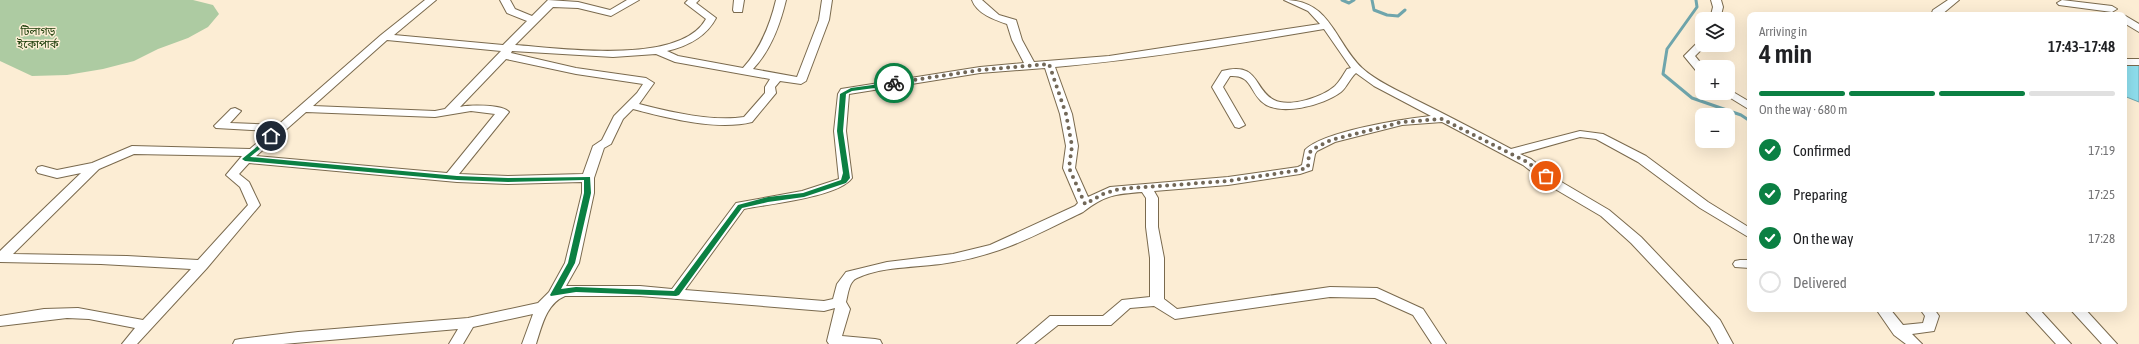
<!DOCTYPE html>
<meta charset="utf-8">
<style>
:root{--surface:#fff;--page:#f6f6f6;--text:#202124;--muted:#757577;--line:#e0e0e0;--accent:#0b8043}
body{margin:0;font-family:"Asap Condensed","Noto Sans Bengali",sans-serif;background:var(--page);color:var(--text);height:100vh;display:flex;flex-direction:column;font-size:15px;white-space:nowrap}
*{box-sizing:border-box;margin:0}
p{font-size:13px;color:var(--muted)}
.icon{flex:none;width:22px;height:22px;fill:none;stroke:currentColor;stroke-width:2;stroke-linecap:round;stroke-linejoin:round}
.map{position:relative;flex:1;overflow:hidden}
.side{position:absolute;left:1747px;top:12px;width:380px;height:300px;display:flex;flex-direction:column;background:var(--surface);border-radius:8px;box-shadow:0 4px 16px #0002}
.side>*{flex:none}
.buttons{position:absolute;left:1695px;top:12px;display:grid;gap:8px}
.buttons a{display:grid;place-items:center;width:40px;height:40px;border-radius:8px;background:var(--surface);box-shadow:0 4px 16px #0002;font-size:20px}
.pin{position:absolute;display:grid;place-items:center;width:34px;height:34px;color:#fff;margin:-17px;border:2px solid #fff;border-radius:50%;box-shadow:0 1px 4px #0007}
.courier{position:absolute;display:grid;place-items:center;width:40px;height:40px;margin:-20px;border:3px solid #0b8043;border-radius:50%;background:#fff;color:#222;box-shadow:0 1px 5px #0007}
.head em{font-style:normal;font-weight:600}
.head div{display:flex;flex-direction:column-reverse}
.head{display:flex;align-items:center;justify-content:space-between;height:68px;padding:0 12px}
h1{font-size:26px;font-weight:600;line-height:30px}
.bar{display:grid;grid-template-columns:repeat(4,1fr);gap:6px 4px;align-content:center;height:48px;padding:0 12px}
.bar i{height:5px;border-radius:3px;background:var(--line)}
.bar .current{background:var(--accent)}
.bar p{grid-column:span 4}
ol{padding:0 12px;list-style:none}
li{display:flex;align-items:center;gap:12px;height:44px}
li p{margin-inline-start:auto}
li .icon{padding:4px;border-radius:50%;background:var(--accent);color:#fff;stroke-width:4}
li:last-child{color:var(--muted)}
li i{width:22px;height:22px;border:2px solid var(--line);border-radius:50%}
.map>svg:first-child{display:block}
</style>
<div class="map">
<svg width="2139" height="344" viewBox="0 0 2139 344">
<rect width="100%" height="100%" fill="#fcedd4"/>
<path fill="#adcba2" d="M0,0h193l20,5 6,9 -11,13 -20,11 -30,11 -24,12 -31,8 -36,6 -35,1 -32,-15z"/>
<path fill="#8edeed" stroke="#6fa5ac" d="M2124,64l15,1v37l-15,-6z"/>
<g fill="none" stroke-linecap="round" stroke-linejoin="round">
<path stroke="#6fa5ac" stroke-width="3" d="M1342,0l7,3 5,-3
M1372,0l2,10 13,5 11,1 7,-6
M1696,0l1,7 -30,42 -4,25 29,24 49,17 9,6"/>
<g stroke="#7a6a4e" stroke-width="2">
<path id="minor" d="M425,0h11l-42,35 109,10 24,-24 -20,-8 -7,-13h10l5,9 17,7 16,-16 30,2 32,8 17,-10h12l-28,16 -33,-8 -25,-1 -38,38c45,3 165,21 191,-26l-21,-16 3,-3h11l-3,3 20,15c-10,19 -28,28 -49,33l11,5 65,12c18,-20 27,-43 33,-68h10c-6,25 -15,50 -33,69l44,8 22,-57 3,-20h10l-3,20 -23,61 -5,3 -21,-3 -5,6 1,6 -24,29c-34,9 -85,-4 -119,-13l-10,10 -12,25 -7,4 -10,30v15l-15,70 -13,23h74l32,3 64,-86 66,-12 37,-12 -5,-48 4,-37 3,-5 139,-22 44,-4 -12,-23 -5,-16c-12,-4 -30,-10 -35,-24h10l17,15 17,5 6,20 12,22 75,-6 211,-32 -12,-13 -24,-11c47,0 50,41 78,68 14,13 35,22 52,31 33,16 65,33 97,50l69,-18 23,3 43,22 62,46 42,26v10l-50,-30 -62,-46 -42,-23 -16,-2 -60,17 11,5 27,21 51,30 32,27 79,83 13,24h-14l-9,-17 -79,-84 -30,-27 -51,-30 -27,-21 -81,-43 -40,3 -67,17 -18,9 -2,3 -3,16 -12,4 -72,11 -74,6 4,7v29l6,31v41l13,10 153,-22 47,1 46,21 23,35h-14l-19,-29 -38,-17 -45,-1 -155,22 -21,-13 -24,2 -19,17h-53l-24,19h-17l33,-28h53l19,-16 28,-3v-39l-4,-31v-29l-4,-6c-27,2 -37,3 -59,20 -43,21 -81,42 -130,50 -31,6 -67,3 -96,16 -8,3 -9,16 -11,24l4,7 -8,27 33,3 5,1 2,4h-53l-2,-3 8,-33 -11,3 -184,-15h-75c-19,8 -23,30 -29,48h-14l11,-30 -60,13 -10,17h-14l9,-15 -175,15h-50l2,-4 5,-1 58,-7 170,-14 70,-15 11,-11 16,-29 17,-70v-11l-74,2 -51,-2 -208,-19 -10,11 10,8 11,23 -53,63 -70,76h-15l13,-16 -46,-9 -22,-1 -67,8v-10l44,-7 34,-1 65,12 48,-51 -90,-5 -101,-2v-11l81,-78 -24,5 -19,-5 -2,-3 2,-3 4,-1 15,4 35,-7 40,-17 118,3 21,-18 -55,-3 -2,-2 17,-17 4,-1 6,3 -11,12 48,2 103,-90zM1324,29l27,39 -4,1c-4,6 -7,12 -12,17 -12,11 -46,22 -61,14 -21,-11 -14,-39 -52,-29l-10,16 23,40 4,1 6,-3 -22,-38 7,-11c21,-1 19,13 31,25 17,17 63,4 80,-9 6,-5 9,-14 15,-19l18,13 57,30c-28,3 -107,15 -126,34l-3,15 -4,2 -70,10 -118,10 -22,10 -13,-29 3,-22 -6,-32 -17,-47c91,-8 180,-23 269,-38zM387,40l114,11 -56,58 -10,2 -122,-5zM512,51l101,6 43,-3 19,8 95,17 -5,8v6l-21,24c-31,5 -74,-5 -105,-13l15,-21 -8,-5 -70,-10 -65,-15zM506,59l70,15 67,10 -6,9 -23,23 -12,24 -9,6 -10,28 -75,2 -49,-2 50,-62c-7,-8 -40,-7 -49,-5zM1045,68l15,46 6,32 -3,22 15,35 -3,3 -85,39 -37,9 -66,8 -41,10 -9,12 -4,15 -9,2 -139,-11 59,-81c24,-5 95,-12 108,-31l-6,-47 3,-37 131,-21zM471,111l24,3 -48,59 -191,-17 50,-44 129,5zM134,154l108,2 -16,19 14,12 8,18 -50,55 -71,-4 -114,-2 86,-85z
M734,0h10l-2,12h-8l-1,-2z
M1711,0h10l2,7 -3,12h-10l3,-12z
M1948,0h11l-18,15h-10l2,-5z
M2062,0l50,6 5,3 -5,3 -53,-7 -2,-2z
M2124,15l15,9v8l-15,-9z
M1702,41v4h4l-11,11 9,11h-2v7l-4,-1 -14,-17 14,-14z
M2124,59h15v6h-15z
M1728,89l22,13v8l-26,-16 -1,-1h5z
M1740,260h10v8l-15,-1 -2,-3 2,-3z
M1876,309h14l13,16 20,-2 2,-7 -5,-7h14l5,7 -5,15 -22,3 10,10h-16l-12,-9z
M2024,309h15l32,35h-15z
M2070,309h15l32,35h-15z"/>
</g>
<use href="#minor" fill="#fff" fill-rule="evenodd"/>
</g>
<path fill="#0b8043" d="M894,82l3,3 -45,6 -6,3 -3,37 7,47 -4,5 -42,14 -36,5 -26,6 -63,87 -3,1 -100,-4 -25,4 -1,-1 18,-32 16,-70v-13l-76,2 -51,-2 -212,-19 -3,-2 29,-24 3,1 -1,2 -23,19 207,19 51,2 82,-1 1,16 -16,70 -14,26 15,-2 98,4 64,-86 30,-8 35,-4 38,-13 2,-7 -6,-42 3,-37 11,-6z"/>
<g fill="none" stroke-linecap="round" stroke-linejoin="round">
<path stroke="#726858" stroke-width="4" stroke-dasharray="0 7.2" d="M894,83l86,-13 69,-6 17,50 6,32 -3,22 16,36 18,-10 16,-5 109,-8 72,-11 8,-3 1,-14 4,-4 18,-9 71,-18 40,-3 85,43 19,14"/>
</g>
<g text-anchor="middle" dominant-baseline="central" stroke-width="3" stroke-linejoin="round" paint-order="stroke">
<g font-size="11" fill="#183a05" stroke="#fcedd4">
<text x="38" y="31">টিলাগড়<tspan x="38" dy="13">ইকোপার্ক</tspan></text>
</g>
</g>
</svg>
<div class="buttons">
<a><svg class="icon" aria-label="layers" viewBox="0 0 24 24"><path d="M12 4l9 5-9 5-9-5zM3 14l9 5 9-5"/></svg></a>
<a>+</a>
<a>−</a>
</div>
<div class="pin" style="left:1546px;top:176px;background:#ea580c"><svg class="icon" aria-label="bag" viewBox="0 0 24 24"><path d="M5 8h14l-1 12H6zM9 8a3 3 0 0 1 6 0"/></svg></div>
<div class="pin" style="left:271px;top:136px;background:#1f2937"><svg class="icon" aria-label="home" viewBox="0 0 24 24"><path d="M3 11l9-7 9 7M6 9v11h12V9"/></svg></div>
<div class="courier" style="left:894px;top:83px"><svg class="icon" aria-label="bike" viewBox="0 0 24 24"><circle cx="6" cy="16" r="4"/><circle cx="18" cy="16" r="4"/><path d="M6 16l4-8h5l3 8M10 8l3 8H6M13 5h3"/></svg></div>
<section class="side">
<div class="head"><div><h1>4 min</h1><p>Arriving in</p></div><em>17:43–17:48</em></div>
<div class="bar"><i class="current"></i><i class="current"></i><i class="current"></i><i></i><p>On the way · 680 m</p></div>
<ol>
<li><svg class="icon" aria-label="check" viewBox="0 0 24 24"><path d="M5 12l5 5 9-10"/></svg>Confirmed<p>17:19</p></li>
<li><svg class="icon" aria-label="check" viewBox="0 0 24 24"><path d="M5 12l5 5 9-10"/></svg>Preparing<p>17:25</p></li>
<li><svg class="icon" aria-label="check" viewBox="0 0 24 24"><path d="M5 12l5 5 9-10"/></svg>On the way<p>17:28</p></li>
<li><i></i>Delivered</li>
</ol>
</section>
</div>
